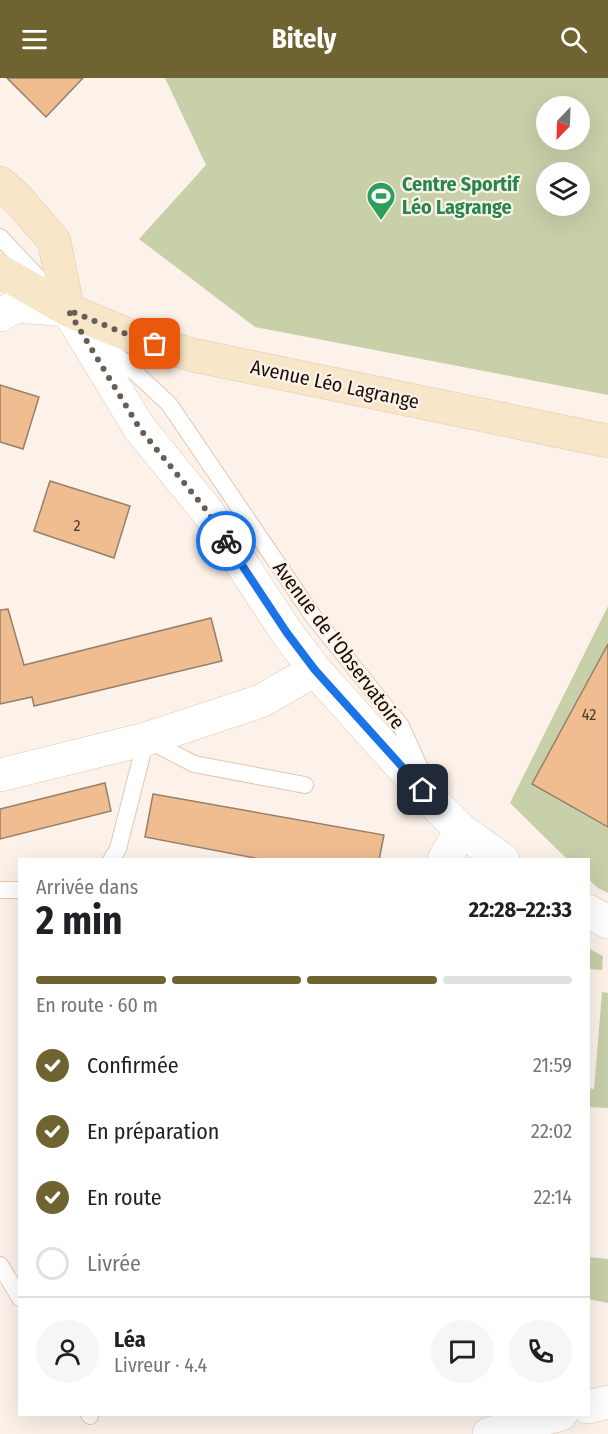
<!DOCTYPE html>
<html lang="fr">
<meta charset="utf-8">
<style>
:root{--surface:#fff;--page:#f6f6f6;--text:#202124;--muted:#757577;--line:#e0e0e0;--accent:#6f6431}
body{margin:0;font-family:"Fira Sans Condensed",sans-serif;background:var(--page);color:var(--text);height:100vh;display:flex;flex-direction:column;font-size:22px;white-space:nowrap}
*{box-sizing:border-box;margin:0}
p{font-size:20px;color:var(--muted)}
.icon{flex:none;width:33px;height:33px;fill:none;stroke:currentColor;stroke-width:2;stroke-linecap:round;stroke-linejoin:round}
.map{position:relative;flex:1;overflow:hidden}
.side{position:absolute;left:18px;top:780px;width:572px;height:558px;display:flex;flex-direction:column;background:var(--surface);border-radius:0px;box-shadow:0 6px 24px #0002}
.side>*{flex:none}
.needle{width:39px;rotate:203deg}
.controls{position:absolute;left:536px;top:18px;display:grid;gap:12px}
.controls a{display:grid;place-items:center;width:54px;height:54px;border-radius:50%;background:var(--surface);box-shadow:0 6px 24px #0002;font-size:30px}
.pin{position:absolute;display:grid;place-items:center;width:51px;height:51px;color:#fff;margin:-26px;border-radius:12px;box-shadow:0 3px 9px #0006}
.courier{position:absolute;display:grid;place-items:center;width:60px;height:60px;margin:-30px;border:4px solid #1a73e8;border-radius:50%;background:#fff;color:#222;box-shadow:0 2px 8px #0007}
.summary em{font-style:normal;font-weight:700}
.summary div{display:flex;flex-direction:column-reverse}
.summary{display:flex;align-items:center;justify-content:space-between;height:102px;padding:0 18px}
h1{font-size:39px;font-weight:700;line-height:45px}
.bar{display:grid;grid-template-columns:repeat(4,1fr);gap:9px 6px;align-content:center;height:72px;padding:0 18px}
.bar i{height:8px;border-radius:4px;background:var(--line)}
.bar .on{background:var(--accent)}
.bar p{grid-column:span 4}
.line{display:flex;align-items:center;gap:15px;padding:0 18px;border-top:2px solid var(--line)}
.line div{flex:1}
.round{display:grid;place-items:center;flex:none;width:63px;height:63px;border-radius:32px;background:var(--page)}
ol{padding:0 18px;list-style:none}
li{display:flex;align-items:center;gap:18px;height:66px}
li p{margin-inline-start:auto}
li .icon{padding:6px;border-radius:50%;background:var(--accent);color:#fff;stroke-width:4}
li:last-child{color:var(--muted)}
li i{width:33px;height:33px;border:3px solid var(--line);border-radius:50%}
header{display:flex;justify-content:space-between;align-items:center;height:78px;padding:0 18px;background:var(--accent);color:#fff;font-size:27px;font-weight:700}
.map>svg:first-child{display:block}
</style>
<header><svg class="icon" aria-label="menu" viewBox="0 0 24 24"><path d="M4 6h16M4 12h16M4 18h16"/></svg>Bitely<svg class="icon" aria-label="search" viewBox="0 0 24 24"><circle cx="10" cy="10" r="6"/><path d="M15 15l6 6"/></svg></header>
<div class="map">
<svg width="608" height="1356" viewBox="0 0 608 1356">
<rect width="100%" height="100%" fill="#fdf2e9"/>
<path fill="#c8d0aa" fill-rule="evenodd" d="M165,0h443v317l-353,-68 -116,-88 67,-74zM546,28h33v34h-33zM546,94h33v34h-33z
M608,528v287l-10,-5 -10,-9v-19l-21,-1 -57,-56z
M588,870l15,8 -1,14 -14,-1z
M602,914l6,1v115l-20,-1v-19l6,1z
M588,1179l20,2v44l-20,-4z"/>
<path fill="#efbd90" stroke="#977f6a" stroke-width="1.5" d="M7,0h76l-37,39z
M0,307l39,12 -16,52 -23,-7z
M50,403l80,25 -16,52 -80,-27z
M8,531l16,56 187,-47 11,43 -188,45 -2,-9 -32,7v-94z
M608,566v183l-76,-43z
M105,705l6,28 -111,28v-30z
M153,716l231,41 -5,25h-114l-120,-23z"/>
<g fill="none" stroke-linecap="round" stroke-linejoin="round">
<g stroke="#e2c7b1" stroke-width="18">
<path id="service" d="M0,159l46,49
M96,258l73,68 144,212 88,110 23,51
M111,782l7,-11 28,-110 48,25 111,21
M0,812h20
M0,1187l20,33
M89,1336l1,2"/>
</g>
<g stroke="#e2c7b1" stroke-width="34">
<path id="minor" d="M0,237l16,-9 52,4 72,119 67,82 80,122 28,37 122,136 24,24 42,30
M0,697l146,-36 115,-38 54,-31
M444,782l17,-30
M588,833l20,11
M588,1329l20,-5
M489,1356l72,-20"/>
</g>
<g stroke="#e2c7b1" stroke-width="34">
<path id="secondary" d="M0,105l18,16 36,42 14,69
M0,193l68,39 68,28 57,17 415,86"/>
</g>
<use href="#service" stroke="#fff" stroke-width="16"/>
<use href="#minor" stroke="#fff" stroke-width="33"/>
<use href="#secondary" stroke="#f7e6c8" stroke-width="33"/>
</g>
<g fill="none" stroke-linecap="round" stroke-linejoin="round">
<path stroke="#685e55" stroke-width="6" stroke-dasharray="0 10.8" d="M155,266l-19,-6 -68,-28 72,119 67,82 19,30"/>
<path stroke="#1a73e8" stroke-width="8" d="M226,463l61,92 28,37 108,120"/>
</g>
<defs>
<g id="stadium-pin" transform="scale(1.5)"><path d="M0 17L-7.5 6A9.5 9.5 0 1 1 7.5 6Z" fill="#2e9e5b" stroke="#fdf2e9"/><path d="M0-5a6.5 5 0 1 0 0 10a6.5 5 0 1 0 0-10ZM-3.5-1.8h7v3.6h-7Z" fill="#fff"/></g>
</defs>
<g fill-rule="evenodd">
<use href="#stadium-pin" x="381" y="118"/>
</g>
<g text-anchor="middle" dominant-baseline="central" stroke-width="4.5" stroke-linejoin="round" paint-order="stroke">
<g font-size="16" fill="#4d3a28">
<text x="77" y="447">2</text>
<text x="589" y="636">42</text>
</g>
<g font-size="20" font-weight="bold" fill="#27864d" stroke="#fdf2e9" text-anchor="start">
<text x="402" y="106">Centre Sportif<tspan x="402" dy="23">Léo Lagrange</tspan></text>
</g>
<g font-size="20" fill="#170e06" stroke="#fdf2e9">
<text transform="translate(335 306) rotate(12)">Avenue Léo Lagrange</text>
<text transform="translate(339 567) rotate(53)">Avenue de l'Observatoire</text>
</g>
</g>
</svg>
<div class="controls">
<a><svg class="needle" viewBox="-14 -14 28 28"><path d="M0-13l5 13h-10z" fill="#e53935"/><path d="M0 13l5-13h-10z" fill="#757577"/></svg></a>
<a><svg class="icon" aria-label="layers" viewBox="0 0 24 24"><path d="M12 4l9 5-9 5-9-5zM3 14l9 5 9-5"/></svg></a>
</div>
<div class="pin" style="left:155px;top:266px;background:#ea580c"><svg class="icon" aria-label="bag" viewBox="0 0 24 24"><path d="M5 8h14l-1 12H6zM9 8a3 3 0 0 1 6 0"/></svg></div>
<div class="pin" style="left:423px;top:712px;background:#1f2937"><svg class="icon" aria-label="home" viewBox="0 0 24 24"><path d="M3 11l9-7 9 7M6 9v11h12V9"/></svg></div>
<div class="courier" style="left:226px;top:463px"><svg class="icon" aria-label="bike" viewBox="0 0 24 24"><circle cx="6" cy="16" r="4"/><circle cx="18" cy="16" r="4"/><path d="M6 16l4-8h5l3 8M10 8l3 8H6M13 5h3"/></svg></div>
<section class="side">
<div class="summary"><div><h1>2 min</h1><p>Arrivée dans</p></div><em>22:28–22:33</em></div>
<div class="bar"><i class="on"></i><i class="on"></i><i class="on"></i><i></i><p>En route · 60 m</p></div>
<ol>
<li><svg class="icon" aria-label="check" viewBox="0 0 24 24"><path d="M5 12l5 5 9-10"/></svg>Confirmée<p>21:59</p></li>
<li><svg class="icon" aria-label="check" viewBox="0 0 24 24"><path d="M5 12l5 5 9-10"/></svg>En préparation<p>22:02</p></li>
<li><svg class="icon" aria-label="check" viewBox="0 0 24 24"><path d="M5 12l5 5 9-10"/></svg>En route<p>22:14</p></li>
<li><i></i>Livrée</li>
</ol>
<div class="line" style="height:108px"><a class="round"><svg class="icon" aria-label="person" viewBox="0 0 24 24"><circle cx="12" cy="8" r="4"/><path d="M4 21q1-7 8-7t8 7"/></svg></a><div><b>Léa</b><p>Livreur · 4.4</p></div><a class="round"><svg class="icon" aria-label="chat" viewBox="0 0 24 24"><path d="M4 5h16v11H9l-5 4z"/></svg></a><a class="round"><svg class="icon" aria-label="phone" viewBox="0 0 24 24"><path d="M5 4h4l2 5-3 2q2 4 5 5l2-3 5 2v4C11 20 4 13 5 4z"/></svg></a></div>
</section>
</div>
